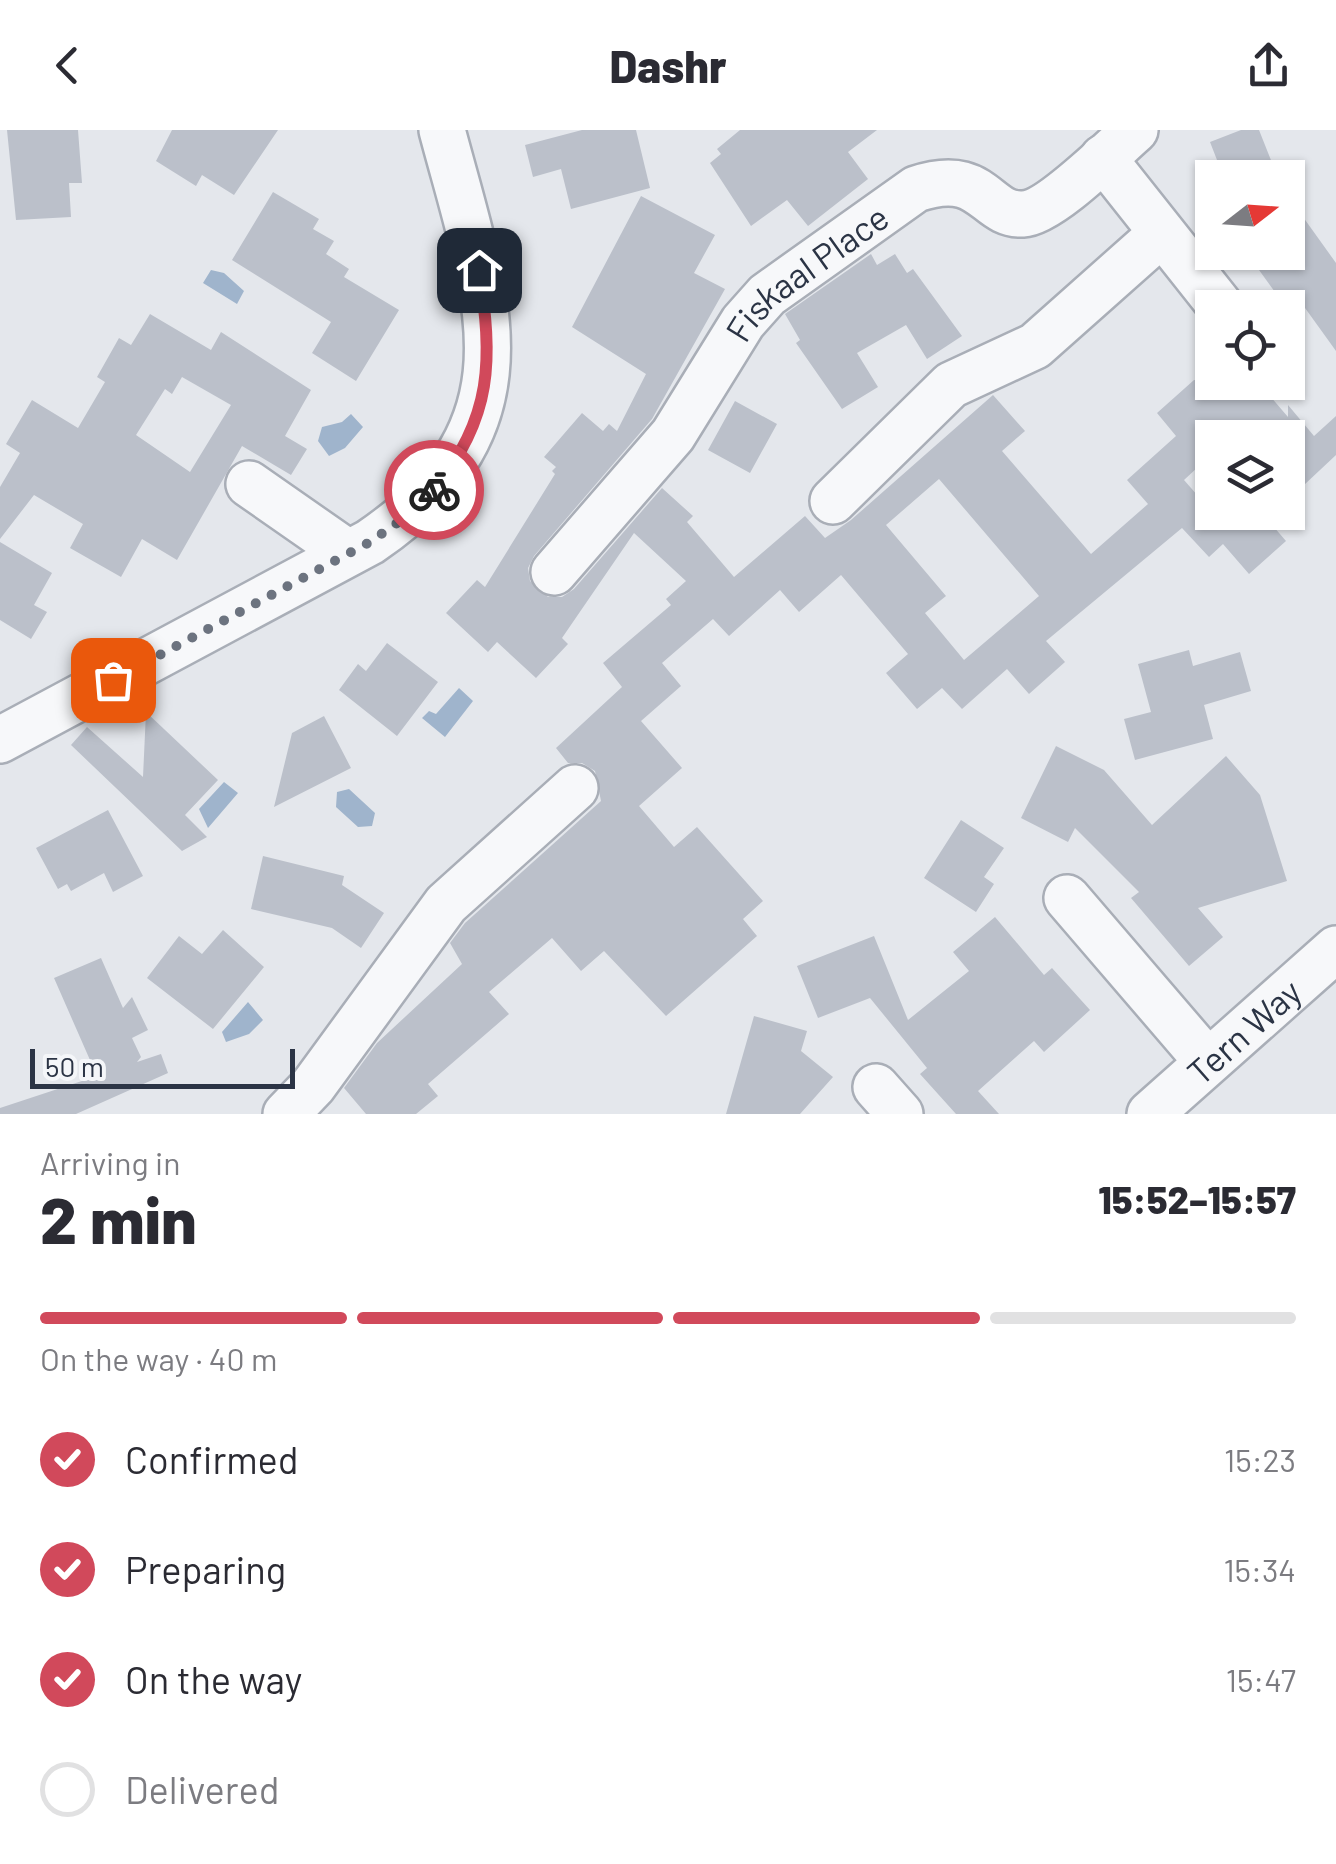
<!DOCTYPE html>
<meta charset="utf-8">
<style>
:root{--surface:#fff;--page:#f7f7f7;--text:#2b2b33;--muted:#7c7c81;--line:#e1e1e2;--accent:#d1495b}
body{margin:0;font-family:Barlow,sans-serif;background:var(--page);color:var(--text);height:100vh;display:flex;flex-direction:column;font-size:38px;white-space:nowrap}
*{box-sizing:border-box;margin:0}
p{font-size:32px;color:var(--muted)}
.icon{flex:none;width:55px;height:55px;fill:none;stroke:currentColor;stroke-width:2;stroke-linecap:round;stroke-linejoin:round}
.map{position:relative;height:984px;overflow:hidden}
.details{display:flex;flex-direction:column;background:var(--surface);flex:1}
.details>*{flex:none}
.needle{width:65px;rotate:73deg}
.controls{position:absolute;left:1195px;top:30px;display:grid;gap:20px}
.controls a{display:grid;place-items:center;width:110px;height:110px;border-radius:0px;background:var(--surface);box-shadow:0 2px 8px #0004;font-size:50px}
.scale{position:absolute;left:30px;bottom:25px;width:265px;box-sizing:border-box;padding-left:10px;border:5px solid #2b3445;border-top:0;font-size:28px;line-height:35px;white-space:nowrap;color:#2b3445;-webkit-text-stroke:8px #f4f6f9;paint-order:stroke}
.pin{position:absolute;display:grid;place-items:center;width:85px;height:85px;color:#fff;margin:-42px;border-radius:20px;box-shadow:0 5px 15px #0006}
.courier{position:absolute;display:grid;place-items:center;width:100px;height:100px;margin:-50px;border:8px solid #d1495b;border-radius:50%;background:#fff;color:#222;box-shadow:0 2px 12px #0007}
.summary em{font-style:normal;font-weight:800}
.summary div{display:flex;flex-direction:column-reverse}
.summary{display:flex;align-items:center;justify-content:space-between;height:170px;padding:0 40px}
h1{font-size:65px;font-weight:800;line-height:75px}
.bar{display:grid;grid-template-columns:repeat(4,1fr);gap:15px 10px;align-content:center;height:120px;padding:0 40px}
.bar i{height:12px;border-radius:8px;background:var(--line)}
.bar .selected{background:var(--accent)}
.bar p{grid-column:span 4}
ol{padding:0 40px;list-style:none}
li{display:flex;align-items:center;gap:30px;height:110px}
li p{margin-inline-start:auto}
li .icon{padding:10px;border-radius:50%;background:var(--accent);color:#fff;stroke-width:4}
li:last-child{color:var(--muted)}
li i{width:55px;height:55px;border:5px solid var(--line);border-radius:50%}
header{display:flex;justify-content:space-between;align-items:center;height:130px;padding:0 40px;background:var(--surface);font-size:45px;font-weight:800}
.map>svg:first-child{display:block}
</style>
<header><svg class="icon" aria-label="back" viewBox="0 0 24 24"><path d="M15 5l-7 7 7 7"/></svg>Dashr<svg class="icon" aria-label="share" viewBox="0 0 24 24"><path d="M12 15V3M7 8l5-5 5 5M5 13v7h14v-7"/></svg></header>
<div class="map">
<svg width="1336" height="984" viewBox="0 0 1336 984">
<rect width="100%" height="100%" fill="#e4e7ec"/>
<path fill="#9fb4cc" d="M211,140l13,3 20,18 -7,13 -34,-21z
M351,284l12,13 -18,21 -16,8 -11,-15 4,-14 20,-5z
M459,558l14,13 -28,36 -23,-19 7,-7 7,3z
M224,652l14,11 -30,35 -9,-19z
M349,659l26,24 -3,13 -14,1 -22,-20 1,-15z
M248,872l15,18 -14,14 -23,8 -4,-10z"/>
<path fill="#bbc0ca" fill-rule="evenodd" d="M7,0h71l4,53h-13l2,34 -55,3z
M172,0h106l-44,65 -32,-20 -6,11 -40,-25z
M582,0h54l14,58 -79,21 -10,-40 -28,8 -8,-32z
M740,0h137l-29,22 20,27 -60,47 -21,-26 -36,26 -41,-63 11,-9 -4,-5z
M1241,0h18l19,48h-54l-14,-36z
M273,62l46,27 -6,10 21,12 -8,13 23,15 -5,8 55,33 -43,71 -44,-28 19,-31 -99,-62z
M641,66l74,39 -21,38 31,16 -73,130 -118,137 -6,12 2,13 18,16h14l12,-8 88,-101 31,28 -6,6 47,55 71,-61 20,22 26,-18 142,-125 32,36 -23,20 89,103 57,-50 -21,-24 49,-44 -19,-23 37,-33 64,2 30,35v-12l26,31 22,-20v39l-48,45v-62h-76v16l-28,26 28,32h49l25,29 -37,33 -26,-30 -14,13 -27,-29 -136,113 19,21 -36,32 -22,-25 -45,40 -20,-21 -25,21 -31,-36 22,-19 -67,-79 -42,37 -19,-22 -51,46 -16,-17 -51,44 19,23 -40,35 41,47 -43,38 35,41 23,-20 66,74 -20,18 14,17 -91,80 -62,-65 -23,20 -29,-33 -63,54 20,22 -81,70 10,12 -22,18h-50l-22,-26 33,-45 85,-79 -12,-21 15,-20 136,-122 -6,-30 -13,-8h-14l-12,-15 66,-61 -19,-24 68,-58 -5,-6 20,-18 -52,-48 -72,105 6,6 -32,34 -39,-36 -9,10 -42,-39 31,-33 8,7 70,-113 -3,-3 4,-4 -12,-10 38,-44 21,18 6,-7 8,7 29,-57 -74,-47zM939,349l100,117 -75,64 -39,-47 21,-17 -60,-71z
M1288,66l48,67v88l-36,-50 -12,9 -29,-40 29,-18z
M871,124l6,11 18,-11 12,19 6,-4 49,67 -35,23 -21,-34 -49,28 21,34 -36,22 -46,-66 4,-3 -15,-26z
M150,184l61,36 10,-18 90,58 -26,46 22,13 -16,26 -49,-29 -65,114 -35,-21 -21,38 -51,-29 13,-24 -49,-29 -34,44v-52l20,-34 -14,-9 26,-44 46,28 27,-46 -8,-5 22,-39 12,7zM182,247l49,28 -41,67 -54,-37 29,-46 7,5z
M735,271l42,23 -27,49 -42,-23z
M0,412l52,31 -18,32 13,7 -16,27 -31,-19z
M387,513l51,39 -41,54 -58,-46 19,-26 8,7z
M1189,520l4,16 47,-14 11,39 -47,14 9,34 -78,21 -11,-41 27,-7 -13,-48z
M146,582l72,68 -33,35 22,22 -25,14 -111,-106 16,-18 56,50z
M324,586l27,52 -77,39 18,-74z
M1056,616l48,24 48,55 74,-69 34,39 27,86 -89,27 25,29 -34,29 -58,-68 8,-6 -64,-64 -7,14 -47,-24z
M108,680l35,66 -30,16 -9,-19 -33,18 -4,-7 -9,5 -22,-41z
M961,690l43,28 -20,29 10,7 -18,28 -52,-34z
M263,726l81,20 -2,9 42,28 -23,35 -29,-20 -81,-19z
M995,787l49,58 8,-7 38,42 -46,42 -10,-11 -56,50 21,23h-43l-36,-40 7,-6 -57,-70 -52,20 -21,-52 77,-30 34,84 61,-49 -16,-19z
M223,800l41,37 -51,62 -66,-51 32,-42 23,18z
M101,828l22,50 9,-11 16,33 -16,8 9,19 -4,5 24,-8 7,19 -92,41h-76v-6l97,-32 -43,-98z
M754,886l53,15 -6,20 32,26 -33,37h-74z"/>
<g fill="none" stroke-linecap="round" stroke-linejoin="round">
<g stroke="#a9aeb7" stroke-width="50">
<g id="minor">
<path d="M1103,28l119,150"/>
<path d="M249,354l99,69"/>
<path d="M833,371l118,-116 84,-39 126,-112"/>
<path id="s1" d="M554,442l119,-137 70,-113 24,-27 149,-106c69,-23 68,27 107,25 27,-1 90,-65 112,-84"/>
<path d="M0,610l370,-198c172,-117 117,-243 72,-412"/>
<path d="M1067,768l140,163"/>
<path d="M876,957l24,27"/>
<path d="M286,984l27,-28 133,-182 129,-116"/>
<path id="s2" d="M1150,984l186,-165"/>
</g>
</g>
<use href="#minor" stroke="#f7f8fa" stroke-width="45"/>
</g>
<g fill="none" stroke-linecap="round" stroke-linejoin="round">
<path stroke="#6c737f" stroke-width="10" stroke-dasharray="0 18" d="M113,550l257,-138 37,-26 27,-26"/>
<path stroke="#d1495b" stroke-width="12" d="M434,360c59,-73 59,-130 45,-220"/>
</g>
<g text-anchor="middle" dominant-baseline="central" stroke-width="10" stroke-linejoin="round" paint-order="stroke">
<g font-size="35" fill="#2b3445" stroke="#f4f6f9">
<text stroke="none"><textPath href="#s1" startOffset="395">Fiskaal Place</textPath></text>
<text stroke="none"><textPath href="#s2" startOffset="125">Tern Way</textPath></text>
</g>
</g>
</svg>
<div class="controls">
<a><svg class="needle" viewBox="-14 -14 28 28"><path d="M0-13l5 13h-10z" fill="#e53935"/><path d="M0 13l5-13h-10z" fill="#7c7c81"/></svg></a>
<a><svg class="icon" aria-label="locate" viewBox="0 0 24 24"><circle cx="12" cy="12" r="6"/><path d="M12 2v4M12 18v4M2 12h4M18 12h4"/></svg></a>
<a><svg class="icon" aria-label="layers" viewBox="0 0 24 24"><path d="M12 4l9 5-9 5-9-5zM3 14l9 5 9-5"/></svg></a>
</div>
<div class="scale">50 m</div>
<div class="pin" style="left:113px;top:550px;background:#ea580c"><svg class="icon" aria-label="bag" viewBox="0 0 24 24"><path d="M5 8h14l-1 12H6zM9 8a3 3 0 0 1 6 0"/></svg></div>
<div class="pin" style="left:479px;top:140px;background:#1f2937"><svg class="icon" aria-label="home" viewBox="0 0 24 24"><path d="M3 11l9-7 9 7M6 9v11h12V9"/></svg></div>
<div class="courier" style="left:434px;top:360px"><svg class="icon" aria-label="bike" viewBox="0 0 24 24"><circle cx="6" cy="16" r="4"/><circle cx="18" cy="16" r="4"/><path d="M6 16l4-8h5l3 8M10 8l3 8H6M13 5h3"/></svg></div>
</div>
<section class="details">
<div class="summary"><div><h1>2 min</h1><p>Arriving in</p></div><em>15:52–15:57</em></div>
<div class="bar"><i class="selected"></i><i class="selected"></i><i class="selected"></i><i></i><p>On the way · 40 m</p></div>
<ol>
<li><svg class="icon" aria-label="check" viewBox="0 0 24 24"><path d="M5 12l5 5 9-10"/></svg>Confirmed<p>15:23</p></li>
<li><svg class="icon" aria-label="check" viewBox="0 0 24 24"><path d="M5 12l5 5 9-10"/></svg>Preparing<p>15:34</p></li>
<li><svg class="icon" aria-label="check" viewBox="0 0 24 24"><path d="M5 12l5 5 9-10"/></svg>On the way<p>15:47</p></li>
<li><i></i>Delivered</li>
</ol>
</section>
